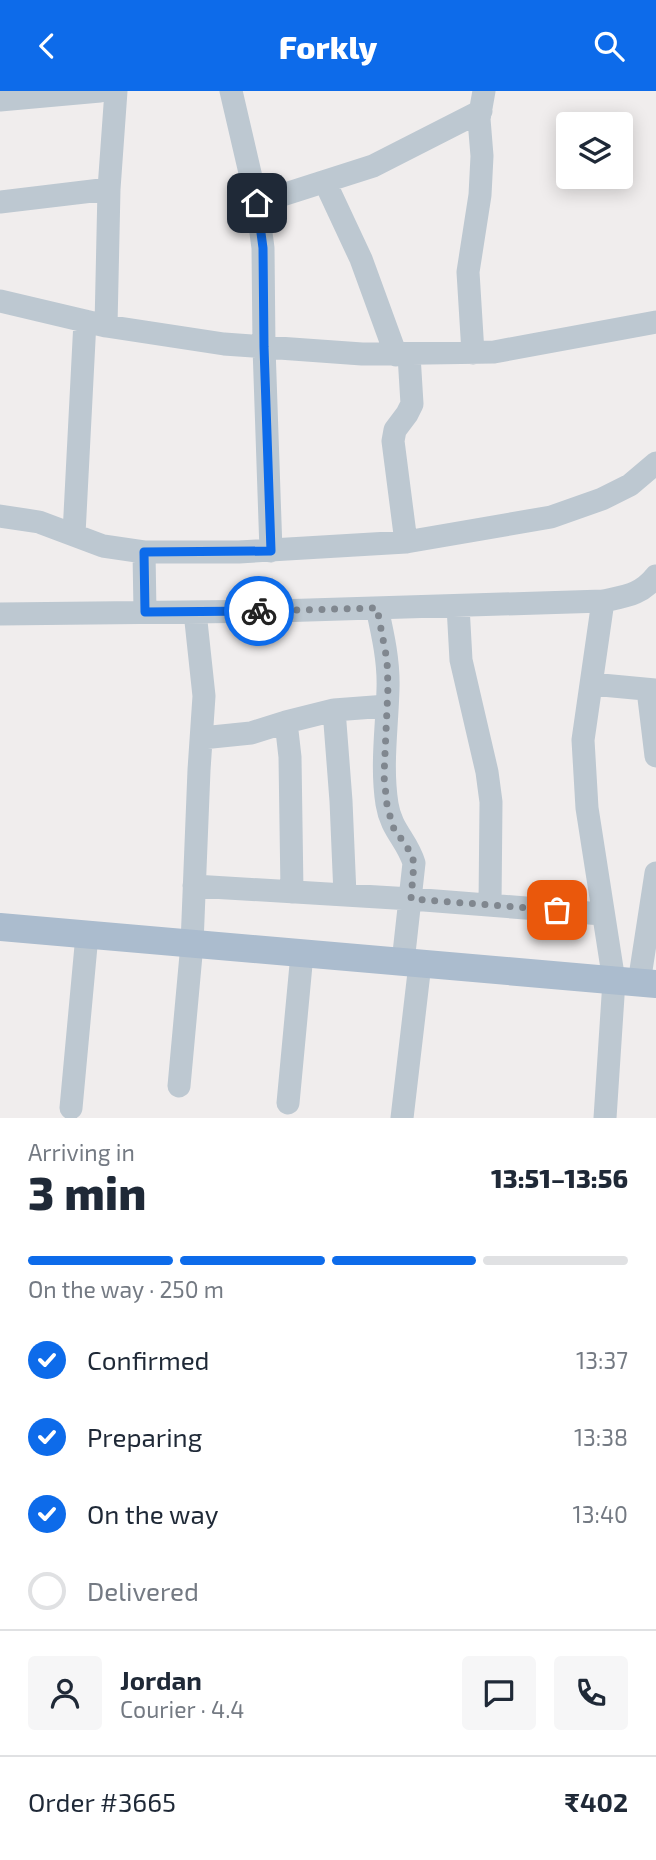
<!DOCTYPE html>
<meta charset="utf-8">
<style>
:root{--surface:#fff;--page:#f6f6f7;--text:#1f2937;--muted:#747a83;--line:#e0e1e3;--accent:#0d6bea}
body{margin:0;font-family:"Exo 2",sans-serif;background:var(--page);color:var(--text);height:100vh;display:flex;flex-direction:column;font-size:26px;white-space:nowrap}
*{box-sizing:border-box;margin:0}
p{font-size:23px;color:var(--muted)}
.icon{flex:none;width:38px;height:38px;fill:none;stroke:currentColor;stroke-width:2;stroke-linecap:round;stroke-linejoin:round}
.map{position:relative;height:1027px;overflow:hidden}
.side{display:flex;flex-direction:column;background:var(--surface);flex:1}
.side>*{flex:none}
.controls{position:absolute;left:556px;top:21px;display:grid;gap:14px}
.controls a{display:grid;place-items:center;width:77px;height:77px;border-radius:7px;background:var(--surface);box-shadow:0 4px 18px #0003;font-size:35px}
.pin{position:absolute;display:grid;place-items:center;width:60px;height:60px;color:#fff;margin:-30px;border-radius:14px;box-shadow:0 4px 10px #0006}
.courier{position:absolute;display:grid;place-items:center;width:70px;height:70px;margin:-35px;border:5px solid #0d6bea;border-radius:50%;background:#fff;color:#222;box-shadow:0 2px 9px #0007}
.overview em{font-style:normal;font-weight:800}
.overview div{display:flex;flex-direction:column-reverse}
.overview{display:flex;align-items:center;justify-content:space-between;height:119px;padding:0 28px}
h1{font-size:46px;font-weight:800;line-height:52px}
.bar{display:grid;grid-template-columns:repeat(4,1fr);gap:10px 7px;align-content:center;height:84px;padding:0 28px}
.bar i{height:9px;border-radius:5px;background:var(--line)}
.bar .selected{background:var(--accent)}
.bar p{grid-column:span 4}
.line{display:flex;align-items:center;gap:18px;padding:0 28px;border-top:2px solid var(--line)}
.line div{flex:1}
.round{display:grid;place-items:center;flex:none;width:74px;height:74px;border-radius:7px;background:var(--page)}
ol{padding:0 28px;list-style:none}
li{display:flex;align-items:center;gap:21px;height:77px}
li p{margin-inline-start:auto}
li .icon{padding:7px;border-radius:50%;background:var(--accent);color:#fff;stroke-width:4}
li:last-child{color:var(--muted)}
li i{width:38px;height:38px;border:4px solid var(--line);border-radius:50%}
header{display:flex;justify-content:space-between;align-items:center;height:91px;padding:0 28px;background:var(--accent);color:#fff;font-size:32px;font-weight:800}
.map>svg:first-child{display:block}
</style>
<header><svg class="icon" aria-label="back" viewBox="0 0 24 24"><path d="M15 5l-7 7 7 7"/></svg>Forkly<svg class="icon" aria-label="search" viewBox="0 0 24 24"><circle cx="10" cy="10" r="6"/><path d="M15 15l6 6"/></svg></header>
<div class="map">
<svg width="656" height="1027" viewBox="0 0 656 1027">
<rect width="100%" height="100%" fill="#f0eded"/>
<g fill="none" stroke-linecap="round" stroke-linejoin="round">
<path stroke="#bdc8d1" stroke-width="23" d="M231,0l26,112 6,45 1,99 7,204
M0,9l100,-9
M325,91l36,77 35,96
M0,111l109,-13
M257,112l116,-37 108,-55
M0,210l106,25 118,18 138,10 132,-2 162,-30
M106,235l3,-137 7,-98
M473,262l-5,-81 12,-77 2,-39 -3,-37 5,-28
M0,425l39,6 64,24 41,6h95l167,-10 145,-25 51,-18 28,-14 26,-22
M74,443l11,-213
M406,451l-13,-101 2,-11 12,-16 5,-10 -3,-49
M144,461l1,60
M603,510l-20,139 4,68 27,173 -9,137
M458,515l3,54 26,112 4,30 -1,103
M377,517c6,27 12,54 11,81 -1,38 -7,77 -1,115 4,26 20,36 27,59l-11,99
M0,523l277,-3 326,-10c23,-5 38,-6 53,-25
M591,593l65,6
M648,599l8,66
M334,619l7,91 4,94
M286,631l4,35 2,135
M202,647l49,-5 35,-11 48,-12 53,-4
M194,795l217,13 191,15
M639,892l17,-110
M179,995l13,-142 7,-174 5,-74 -9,-84
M288,1012l14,-149
M71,1017l16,-173
M402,1027l18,-154"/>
<path stroke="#abbcce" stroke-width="28" d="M0,836l656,57"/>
</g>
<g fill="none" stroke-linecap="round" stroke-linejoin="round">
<path stroke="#80878f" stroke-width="7" stroke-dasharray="0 12.6" d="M259,520l118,-3 10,52 1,27 -4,89 3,29 6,22 18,26 3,10 -3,36 146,11"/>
<path stroke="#0d6bea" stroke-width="9" d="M257,112l6,45 1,99 7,204 -127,1 1,60 114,-1"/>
</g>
</svg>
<div class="controls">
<a><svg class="icon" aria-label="layers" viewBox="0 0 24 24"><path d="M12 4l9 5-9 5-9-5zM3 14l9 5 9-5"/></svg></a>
</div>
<div class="pin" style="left:557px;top:819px;background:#ea580c"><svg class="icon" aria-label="bag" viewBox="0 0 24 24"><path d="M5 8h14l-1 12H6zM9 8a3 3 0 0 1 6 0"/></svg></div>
<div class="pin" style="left:257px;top:112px;background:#1f2937"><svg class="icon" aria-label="home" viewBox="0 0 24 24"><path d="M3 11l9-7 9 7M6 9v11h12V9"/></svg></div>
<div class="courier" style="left:259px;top:520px"><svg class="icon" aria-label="bike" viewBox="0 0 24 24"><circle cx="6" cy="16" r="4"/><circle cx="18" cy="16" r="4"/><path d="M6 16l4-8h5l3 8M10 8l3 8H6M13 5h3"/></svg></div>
</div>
<section class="side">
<div class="overview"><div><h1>3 min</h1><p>Arriving in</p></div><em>13:51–13:56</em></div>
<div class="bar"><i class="selected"></i><i class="selected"></i><i class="selected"></i><i></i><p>On the way · 250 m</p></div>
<ol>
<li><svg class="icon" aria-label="check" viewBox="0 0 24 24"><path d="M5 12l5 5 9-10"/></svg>Confirmed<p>13:37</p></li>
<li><svg class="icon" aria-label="check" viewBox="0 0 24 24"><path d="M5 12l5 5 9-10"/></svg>Preparing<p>13:38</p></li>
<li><svg class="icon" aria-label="check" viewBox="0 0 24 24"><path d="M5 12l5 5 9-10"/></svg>On the way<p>13:40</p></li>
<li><i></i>Delivered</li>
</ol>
<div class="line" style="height:126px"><a class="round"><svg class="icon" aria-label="person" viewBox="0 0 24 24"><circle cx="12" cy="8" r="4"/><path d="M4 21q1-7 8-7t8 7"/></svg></a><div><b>Jordan</b><p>Courier · 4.4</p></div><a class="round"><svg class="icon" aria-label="chat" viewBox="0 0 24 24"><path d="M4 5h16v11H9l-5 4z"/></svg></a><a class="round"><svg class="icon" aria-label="phone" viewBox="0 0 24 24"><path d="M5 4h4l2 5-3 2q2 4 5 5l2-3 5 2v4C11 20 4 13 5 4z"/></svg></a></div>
<div class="line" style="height:91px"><div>Order #3665</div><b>₹402</b></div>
</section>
